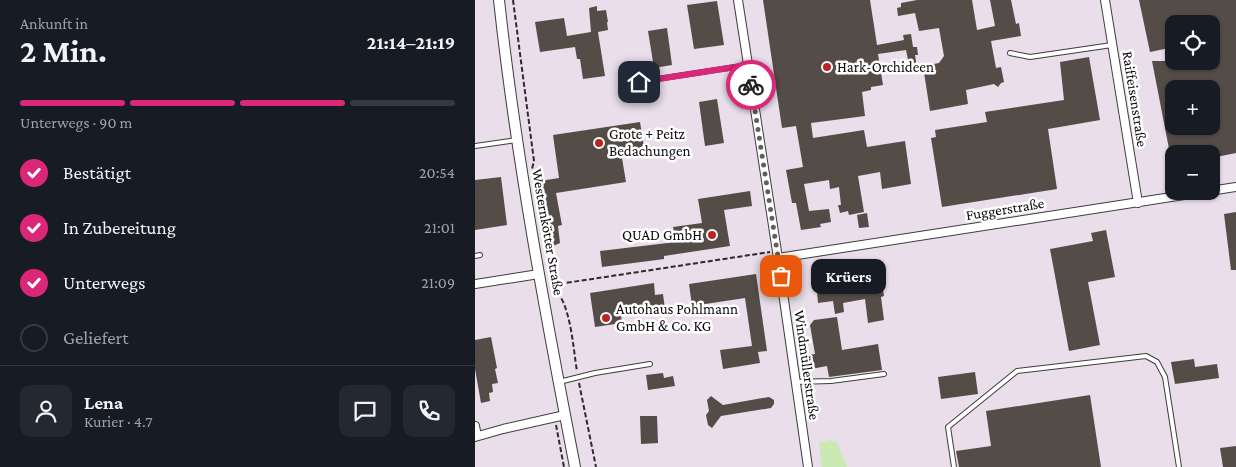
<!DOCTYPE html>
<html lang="de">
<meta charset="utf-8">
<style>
:root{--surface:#171b24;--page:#242831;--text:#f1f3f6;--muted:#9ea1a6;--line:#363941;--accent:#db2777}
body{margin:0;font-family:"Crimson Pro",serif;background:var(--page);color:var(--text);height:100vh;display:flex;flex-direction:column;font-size:19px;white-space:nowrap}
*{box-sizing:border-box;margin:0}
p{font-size:16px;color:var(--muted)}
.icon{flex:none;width:28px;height:28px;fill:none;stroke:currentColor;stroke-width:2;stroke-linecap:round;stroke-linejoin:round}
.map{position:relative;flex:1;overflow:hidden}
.sheet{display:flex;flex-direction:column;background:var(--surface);width:475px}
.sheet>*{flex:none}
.controls{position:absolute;left:690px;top:15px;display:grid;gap:10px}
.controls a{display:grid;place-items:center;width:55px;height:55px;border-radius:10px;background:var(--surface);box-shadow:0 1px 4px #0004;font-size:25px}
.pin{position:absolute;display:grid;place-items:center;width:42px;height:42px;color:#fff;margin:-21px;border-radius:10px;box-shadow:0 2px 8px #0006}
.courier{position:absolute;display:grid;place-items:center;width:50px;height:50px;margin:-25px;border:4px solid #db2777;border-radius:50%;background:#fff;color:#222;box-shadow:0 1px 6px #0007}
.bubble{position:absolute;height:35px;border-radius:10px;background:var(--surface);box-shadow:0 1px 4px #0004;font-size:16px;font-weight:700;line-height:35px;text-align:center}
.head em{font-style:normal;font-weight:700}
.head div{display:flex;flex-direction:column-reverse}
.head{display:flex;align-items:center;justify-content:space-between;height:85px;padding:0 20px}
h1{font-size:32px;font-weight:700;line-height:38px}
.bar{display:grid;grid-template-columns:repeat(4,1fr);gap:8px 5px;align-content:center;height:60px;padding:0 20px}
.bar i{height:6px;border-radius:4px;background:var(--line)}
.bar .current{background:var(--accent)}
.bar p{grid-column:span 4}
.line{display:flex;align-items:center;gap:12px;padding:0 20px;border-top:1px solid var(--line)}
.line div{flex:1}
.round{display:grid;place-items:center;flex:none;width:52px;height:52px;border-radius:10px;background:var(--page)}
ol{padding:0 20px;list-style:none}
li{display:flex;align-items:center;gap:15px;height:55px}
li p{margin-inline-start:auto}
li .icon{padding:5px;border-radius:50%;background:var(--accent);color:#fff;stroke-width:4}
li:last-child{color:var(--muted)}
li i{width:28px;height:28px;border:2px solid var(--line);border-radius:50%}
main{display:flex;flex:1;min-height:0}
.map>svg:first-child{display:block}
</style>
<main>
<section class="sheet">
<div class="head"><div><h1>2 Min.</h1><p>Ankunft in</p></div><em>21:14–21:19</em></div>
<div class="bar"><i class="current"></i><i class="current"></i><i class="current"></i><i></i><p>Unterwegs · 90 m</p></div>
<ol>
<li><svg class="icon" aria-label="check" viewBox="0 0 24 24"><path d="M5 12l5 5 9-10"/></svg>Bestätigt<p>20:54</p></li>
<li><svg class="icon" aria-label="check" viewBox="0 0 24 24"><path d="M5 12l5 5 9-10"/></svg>In Zubereitung<p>21:01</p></li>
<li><svg class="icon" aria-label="check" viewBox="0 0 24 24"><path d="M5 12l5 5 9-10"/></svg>Unterwegs<p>21:09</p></li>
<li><i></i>Geliefert</li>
</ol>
<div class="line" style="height:90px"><a class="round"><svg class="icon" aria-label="person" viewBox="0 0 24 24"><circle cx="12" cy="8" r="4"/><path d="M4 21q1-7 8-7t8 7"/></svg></a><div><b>Lena</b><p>Kurier · 4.7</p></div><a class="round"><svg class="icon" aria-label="chat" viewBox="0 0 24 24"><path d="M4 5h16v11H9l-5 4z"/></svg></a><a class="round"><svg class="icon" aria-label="phone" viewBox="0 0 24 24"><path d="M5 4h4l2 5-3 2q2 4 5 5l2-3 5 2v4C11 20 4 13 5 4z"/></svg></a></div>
</section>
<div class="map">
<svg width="761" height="467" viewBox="0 0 761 467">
<rect width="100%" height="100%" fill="#fffce8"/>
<path fill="#e9deea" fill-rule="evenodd" d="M0,0h761v467h-761zM699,24h37v37h-37zM699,89h37v37h-37zM699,154h37v37h-37z"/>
<path fill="#cbe9b2" d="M355,440l7,2 10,25h-25l-3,-24z"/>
<path fill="#534c47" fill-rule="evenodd" d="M288,0h107l7,45 27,-5 -1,-5 8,-1 2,13h4l1,8h-3l2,13 -7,1 -4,-19 -28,4 5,31 -12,2v3l-9,2 3,24 -54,7 2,15 51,-8 3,17 38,-6 6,43 -29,5 -2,-17 -22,4 6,36 -15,3 -1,-4 -8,2 -2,-8h3l-2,-18 -9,2 -1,-9 -25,4 5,27 20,-2 2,13 -11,2 1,3 -20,3 -5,-27h-4l-6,-33 17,-3 -7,-41 -14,2z
M442,0h55l5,30 18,-4 -5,-26h21l5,24 3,-1 2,13 -30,5 5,27 5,-1 3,15 -3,1 -3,4 -4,-3 -28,6 2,14 -38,7 -7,-45 16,-3 5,-7 -5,-28 -20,3 -4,-18 -17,3 -1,-8 4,-1v-4z
M664,0h97v153l-25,5v-4h-41l-18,-93h59v-37h-37v23l-24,5zM699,89h37v37h-37z
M242,1l7,44 -30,4 -7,-44z
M122,6v5l9,-1 2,12h-1l1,8 -10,2 7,44 -22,3 -3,-20h-3l-2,-12 -35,5 -5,-30 29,-4 3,18 24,-4 -2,-24z
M192,28l5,37 -18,3 -6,-37z
M614,57l11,63 -52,9 9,60 -115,18 -11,-69 5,-1 -1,-7 52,-8 -2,-10 79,-12 -4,-38z
M242,99l7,44 -19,3 -6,-44z
M165,122l5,32 -23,4 4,24 -70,11 5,27 1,5 -4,1 2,17 -9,4 -11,-66 19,-3 -6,-43z
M26,177l6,48 -32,5v-50z
M275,191l2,15 -28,4 6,36 -66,10v3l-15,2 -47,6 -2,-16 76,-9 -3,-15 29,-4 -4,-24z
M761,212v58h-5l-7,-56z
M392,213l2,14 -10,1 -2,-13z
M631,230l9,47 -27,5 12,63 -31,6 -19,-102 43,-8 -2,-8z
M281,274l11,77 -9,1 2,11 -37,6 -3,-19 32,-4 -7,-48 -53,8 -3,-22z
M397,277v1l9,-1 3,19 -3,1 3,23 -16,3 -3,-24 -22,4 1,9 -9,2 -2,-13 -15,2 -1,-11 24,-4 -1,-5z
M179,283l1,12 8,-1 2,15 -44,6 1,8 -27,4 -5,-34z
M362,317l5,33 36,-6 4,26 -53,7 -2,-11 -16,3 -3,-14 7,-1 -5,-29 4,-5z
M16,337l6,31 -2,1 3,14 -6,1 1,8 -4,1 1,8 -9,2 -6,-34v-29z
M719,359l1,8 22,-3 2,14 -44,6 -4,-22z
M500,372l3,22 -37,5 -3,-22z
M188,373l1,5 9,-2 2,10 -27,4 -2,-15z
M615,395l11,72h-142l-3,-16 35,-5 -5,-35z
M236,396l12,9 46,-8 5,3v4l-3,4 -50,8 -9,12 -4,-3 -2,-10 3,-4 -2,-11z
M165,416h17l1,27 -17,1z
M761,446v21h-13l-3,-19z"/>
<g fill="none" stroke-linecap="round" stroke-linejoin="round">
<g stroke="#3d3d3d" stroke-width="6">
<path id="service" d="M535,53l20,4 82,-12
M163,82l110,-17
M0,146l42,-6
M0,256l5,-1
M84,382l36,-9 55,-9
M320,382l36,-1 53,-7
M479,467l-6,-40 69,-56 129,-15 11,6 8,15 14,90"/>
</g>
<g stroke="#3d3d3d" stroke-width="10">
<path id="minor" d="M263,0l40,258 30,209
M630,0l33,203
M303,258l458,-71
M0,284l64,-10
M0,426l2,10
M0,437l28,-8 62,-14"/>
</g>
<g stroke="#3d3d3d" stroke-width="12">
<path id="tertiary" d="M24,0c17,157 46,312 76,467"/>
</g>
<path stroke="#2c2c2c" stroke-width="2" stroke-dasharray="5 2.5" stroke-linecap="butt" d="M38,0l21,161 -2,8
M77,285l218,-33
M77,287c19,13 21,62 25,84
M104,383l17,84
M81,425l8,42"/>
<use href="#service" stroke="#fff" stroke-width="4"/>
<use href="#minor" stroke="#fff" stroke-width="8"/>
<use href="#tertiary" stroke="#fff" stroke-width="10"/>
</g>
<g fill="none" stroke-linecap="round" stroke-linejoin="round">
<path stroke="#605f58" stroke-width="5" stroke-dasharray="0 9" d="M276,85l30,191"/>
<path stroke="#db2777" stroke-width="6" d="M164,82l109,-17 3,20"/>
</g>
<g fill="#bb2322" stroke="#fff" stroke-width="2">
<circle cx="352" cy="67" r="5"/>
<circle cx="124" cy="143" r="5"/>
<circle cx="237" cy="235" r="5"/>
<circle cx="131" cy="318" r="5"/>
</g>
<g text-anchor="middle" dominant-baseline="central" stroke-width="5" stroke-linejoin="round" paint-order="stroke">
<g font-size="15" fill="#0a0a0a" stroke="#fff" text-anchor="start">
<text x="362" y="67">Hark-Orchideen</text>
<text x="134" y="134">Grote + Peitz<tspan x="134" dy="17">Bedachungen</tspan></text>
<text x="227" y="235" text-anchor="end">QUAD GmbH</text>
<text x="141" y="309">Autohaus Pohlmann<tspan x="141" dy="17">GmbH &amp; Co. KG</tspan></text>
</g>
<g font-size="15" fill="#0a0a0a" stroke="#fff">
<text transform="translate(660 99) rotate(81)">Raiffeisenstraße</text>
<text transform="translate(530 209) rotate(-9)">Fuggerstraße</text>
<text transform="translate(73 232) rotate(80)">Westernkötter Straße</text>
<text transform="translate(332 365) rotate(82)">Windmüllerstraße</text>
</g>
</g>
</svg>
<div class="controls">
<a><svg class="icon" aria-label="locate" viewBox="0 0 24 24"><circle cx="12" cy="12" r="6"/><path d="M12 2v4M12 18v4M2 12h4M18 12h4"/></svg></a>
<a>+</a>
<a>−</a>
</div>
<div class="pin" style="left:306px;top:276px;background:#ea580c"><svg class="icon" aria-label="bag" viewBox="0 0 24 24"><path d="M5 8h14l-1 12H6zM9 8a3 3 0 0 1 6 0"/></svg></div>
<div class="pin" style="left:164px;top:82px;background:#1f2937"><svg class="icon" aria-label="home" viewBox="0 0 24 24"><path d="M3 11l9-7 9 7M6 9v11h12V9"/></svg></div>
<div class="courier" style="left:276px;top:85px"><svg class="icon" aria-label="bike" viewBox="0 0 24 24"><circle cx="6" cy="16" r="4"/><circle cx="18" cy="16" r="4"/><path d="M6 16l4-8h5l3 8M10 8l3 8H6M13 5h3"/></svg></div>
<div class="bubble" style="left:336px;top:259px;width:75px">Krüers</div>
</div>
</main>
